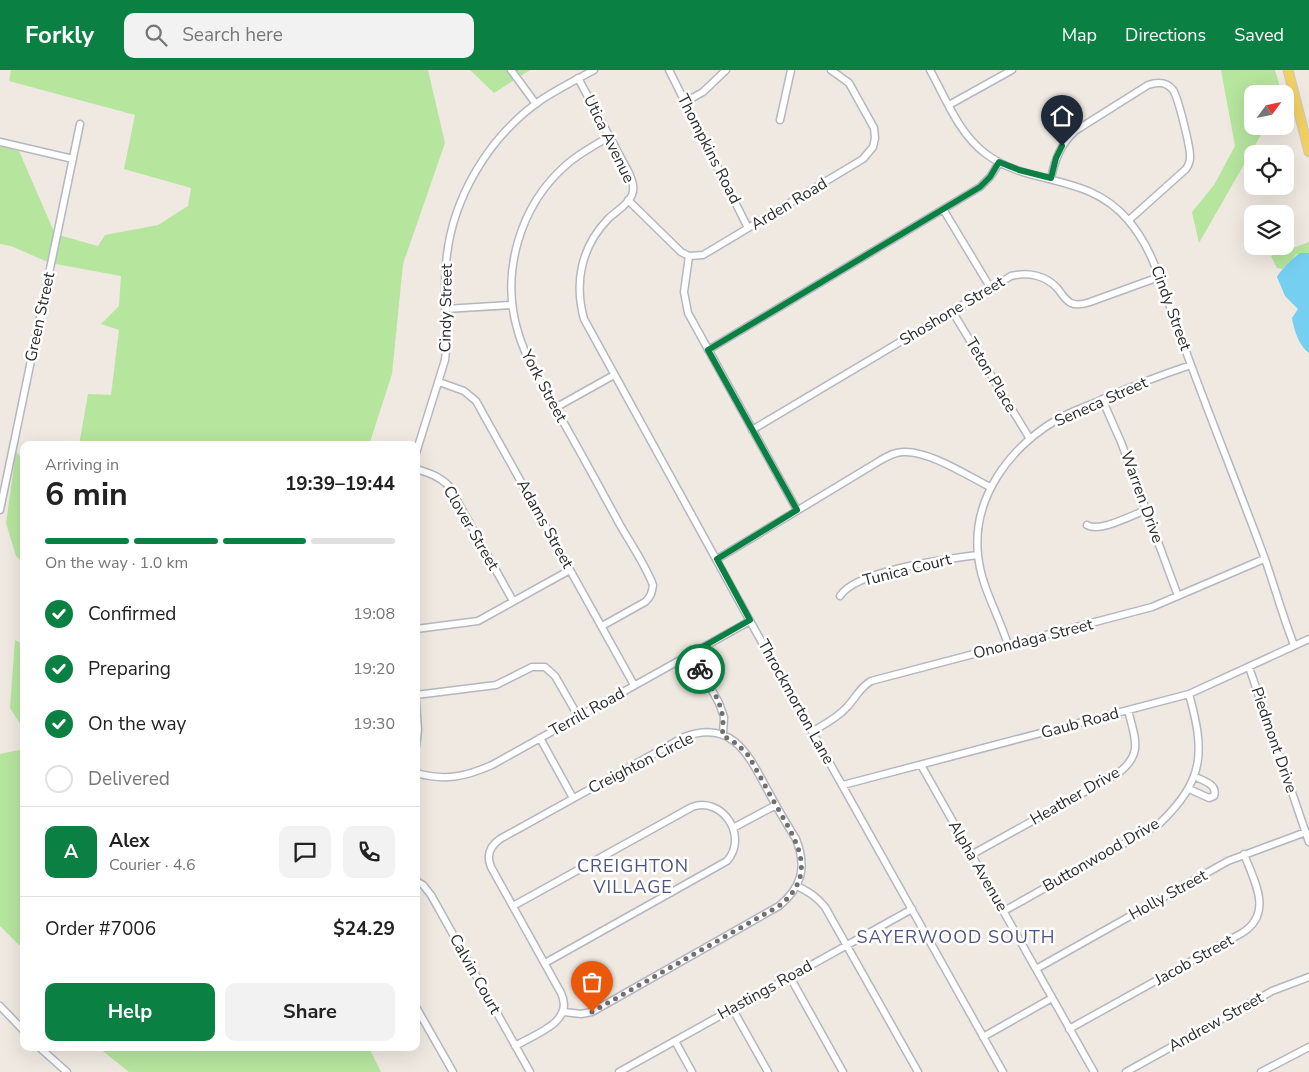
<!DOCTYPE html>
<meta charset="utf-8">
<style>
:root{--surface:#fff;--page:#f2f2f2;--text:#222;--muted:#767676;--line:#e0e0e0;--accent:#0b8043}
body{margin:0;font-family:"Nunito Sans",sans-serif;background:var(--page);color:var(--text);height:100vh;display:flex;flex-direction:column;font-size:19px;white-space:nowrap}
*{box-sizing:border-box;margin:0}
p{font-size:16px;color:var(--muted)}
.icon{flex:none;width:28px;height:28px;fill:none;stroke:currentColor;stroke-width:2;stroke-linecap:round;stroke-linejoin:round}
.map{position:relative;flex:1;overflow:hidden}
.sheet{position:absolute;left:20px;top:371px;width:400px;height:610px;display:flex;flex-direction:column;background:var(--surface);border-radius:10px;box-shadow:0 5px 20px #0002}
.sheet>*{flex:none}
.needle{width:32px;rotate:57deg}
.buttons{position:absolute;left:1244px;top:15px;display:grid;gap:10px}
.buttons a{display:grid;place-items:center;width:50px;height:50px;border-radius:10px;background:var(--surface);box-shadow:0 5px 20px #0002;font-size:25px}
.pin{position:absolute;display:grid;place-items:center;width:42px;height:42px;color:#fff;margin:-51px -21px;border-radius:50% 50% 50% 0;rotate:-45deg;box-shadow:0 0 5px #0007}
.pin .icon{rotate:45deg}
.courier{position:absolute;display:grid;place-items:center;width:50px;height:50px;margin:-25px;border:4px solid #0b8043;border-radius:50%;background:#fff;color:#222;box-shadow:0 1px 6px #0007}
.head em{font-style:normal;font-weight:700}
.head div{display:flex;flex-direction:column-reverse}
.head{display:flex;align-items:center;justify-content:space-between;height:85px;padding:0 25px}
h1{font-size:32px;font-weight:700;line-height:38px}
.bar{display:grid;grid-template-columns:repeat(4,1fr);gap:8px 5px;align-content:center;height:60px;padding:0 25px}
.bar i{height:6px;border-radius:4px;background:var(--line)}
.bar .on{background:var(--accent)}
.bar p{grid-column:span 4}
.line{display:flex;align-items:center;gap:12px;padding:0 25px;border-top:1px solid var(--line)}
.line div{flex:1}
.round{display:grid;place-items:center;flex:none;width:52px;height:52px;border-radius:10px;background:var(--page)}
ol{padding:0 25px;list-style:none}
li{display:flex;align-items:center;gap:15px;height:55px}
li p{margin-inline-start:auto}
li .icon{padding:5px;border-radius:50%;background:var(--accent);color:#fff;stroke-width:4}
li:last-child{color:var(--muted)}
li i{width:28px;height:28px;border:2px solid var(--line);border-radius:50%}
.cta{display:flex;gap:10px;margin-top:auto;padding:10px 25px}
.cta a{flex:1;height:58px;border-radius:10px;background:var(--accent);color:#fff;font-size:20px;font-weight:700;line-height:58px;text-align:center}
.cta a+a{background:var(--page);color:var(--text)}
header{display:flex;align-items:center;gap:30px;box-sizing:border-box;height:70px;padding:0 25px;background:var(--accent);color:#fff}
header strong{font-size:24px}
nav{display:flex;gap:28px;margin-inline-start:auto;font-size:18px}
.search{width:350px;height:45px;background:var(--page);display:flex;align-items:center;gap:12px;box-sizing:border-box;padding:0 18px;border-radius:10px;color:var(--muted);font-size:19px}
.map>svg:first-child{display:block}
</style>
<header>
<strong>Forkly</strong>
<div class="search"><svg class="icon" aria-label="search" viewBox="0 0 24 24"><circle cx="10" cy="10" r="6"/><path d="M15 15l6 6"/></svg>Search here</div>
<nav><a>Map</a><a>Directions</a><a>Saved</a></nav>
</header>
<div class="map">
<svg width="1309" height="1002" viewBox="0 0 1309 1002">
<rect width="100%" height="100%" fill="#efe9e1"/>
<path fill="#b6e59e" d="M11,0h417l17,73 -42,121 -11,110 -23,71h-290l9,-51 23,1 8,-65 -18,-6 18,-18 2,-30 -71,-13 -39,-17 -11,-2v-98l19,5 36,83 43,12 7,-11 53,-10 30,-19 3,-18 -67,-19 11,-54 -126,-34z
M470,0h60l-36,23z
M1221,0h54l7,24h-30v32h14l-67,117 -7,-31 22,-27 21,-39z
M1309,172v11l-13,1 -5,8 -9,7 -5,-1 -6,-12z
M16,382l8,8v105l-8,-9 -10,-33z
M15,570l9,5v85l-14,-22z
M24,679v210l-3,-12 -21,-21v-172z
M99,978h270l12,24h-252z"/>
<path fill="#75cff0" d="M1300,183h9v100c-10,-7 -15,-23 -17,-35l6,-9 -13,-13 -8,-19c1,-4 19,-22 23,-24z"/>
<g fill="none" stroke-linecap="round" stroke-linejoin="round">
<g stroke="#b4b7c1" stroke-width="9">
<path id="minor" d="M511,0l25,34
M669,0l79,158
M930,0c16,29 29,64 56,84 44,33 101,18 142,66 19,22 28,47 37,73 9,24 17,48 26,72 24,65 50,129 74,194 10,29 18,58 29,86
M578,8l51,95c3,7 6,14 3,22 -4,10 -17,17 -24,24 -27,28 -34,64 -24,100l166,302 253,451
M685,32l18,-10 23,-22
M949,35l63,-35
M780,50l11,-50
M0,72l73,17
M1051,108c4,-18 9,-33 24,-47l73,-46c9,-3 19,-3 25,5 5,7 18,59 17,68 0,5 -2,8 -4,11l-57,51
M628,130l53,52 8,4 14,-1 160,-96 10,-12 2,-9 -1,-10 -25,-45 -18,-13
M943,139l47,78
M689,186l-5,36 4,21 109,197
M445,239l67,-4
M952,241l78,128
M708,280l272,-163 10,-10 9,-14
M439,312l25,9 12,10 158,284
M1102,329l19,43 57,154
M555,338l59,-33
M752,360l259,-154c17,-4 35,-1 47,13 4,5 7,11 13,14 6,3 13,1 19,-1l69,-25
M416,383l29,-93c4,-31 -2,-64 1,-96 5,-65 43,-129 98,-166 16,-10 33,-19 50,-28
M416,399c13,4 23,7 33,17l64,115
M0,440l80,-386
M1087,455c12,8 45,-10 59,-15
M717,489l164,-99c7,-4 14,-8 22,-8 25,-2 65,24 87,35
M840,526c16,-26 108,-37 138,-41
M602,556l43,-24c6,-5 7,-10 8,-17 -8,-21 -22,-41 -33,-60 -21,-39 -42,-77 -64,-116 -14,-25 -30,-49 -38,-77 -18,-59 2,-126 47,-166 13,-12 28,-20 44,-29
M416,559l62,-8 92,-51
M1008,575c-9,-30 -27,-58 -30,-90 -6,-58 32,-108 80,-136 14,-8 30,-13 45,-20 29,-13 58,-24 88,-34
M691,583l28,50 5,14 -1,18
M1249,597l60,175
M416,625l80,-10 36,-18h13l10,9 23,40
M416,632l2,28 -2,16
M813,661c12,-7 24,-13 33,-23 10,-10 13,-20 25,-27l281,-74 112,-48
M540,668l33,60
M921,695l173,307
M416,703c29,8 49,4 76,-8l258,-144
M843,715l346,-91 120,-55
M1189,719l20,9 5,-2c4,-12 -11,-15 -20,-20
M733,758l43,-23
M971,785l146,-81c27,-20 18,-35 11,-64
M416,811l7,4 8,10 99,177
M797,816c12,6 20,11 28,21l93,165
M513,836l179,-99c30,-11 57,29 35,54l-182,102
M1004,841l155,-87c46,-44 46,-72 30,-130
M1036,899l192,-108 78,-29
M790,907l53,95
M0,936l24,25
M416,937l37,65
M732,938l36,64
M1069,959l173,-96c32,-20 12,-52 2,-79
M983,967l69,-39
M675,971l17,31
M515,976c20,-12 60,-24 46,-53l-70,-126c-5,-12 -1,-21 9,-28l184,-102c48,-18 64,17 83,52 9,17 19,34 29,50 11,28 6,48 -17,67l-187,106 -11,2 -17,-2
M40,978l27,24
M619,1002l293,-163
M1126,1002l146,-81 37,-14
M1261,1002l48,-25"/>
</g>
<g stroke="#c9c9c9" stroke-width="11">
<path id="major" d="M1288,0l21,82"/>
</g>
<use href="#minor" stroke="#fff" stroke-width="6"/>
<use href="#major" stroke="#f2d163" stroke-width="9"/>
</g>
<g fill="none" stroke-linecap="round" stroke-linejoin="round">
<path stroke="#726f6d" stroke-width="5" stroke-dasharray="0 9" d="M592,942l187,-106c40,-32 18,-64 -2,-99 -10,-17 -19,-35 -29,-52l-11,-11 -15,-9c5,-27 -9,-44 -22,-66"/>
<path stroke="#0b8043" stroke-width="6" d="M700,599l-8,-16 58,-33 -33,-61 80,-49 -89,-160 272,-163 10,-10 9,-15 20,8 32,8 5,-20 6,-12"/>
</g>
<g text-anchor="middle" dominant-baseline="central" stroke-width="5" stroke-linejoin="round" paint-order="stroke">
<g font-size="16" fill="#2e2e2e" stroke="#fff">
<text transform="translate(609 69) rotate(64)">Utica Avenue</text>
<text transform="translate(709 79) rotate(63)">Thompkins Road</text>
<text transform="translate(789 134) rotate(-31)">Arden Road</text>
<text transform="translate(446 238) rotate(-89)">Cindy Street</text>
<text transform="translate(1171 238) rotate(70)">Cindy Street</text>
<text transform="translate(952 241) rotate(-31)">Shoshone Street</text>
<text transform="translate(40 247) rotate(-78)">Green Street</text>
<text transform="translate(991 305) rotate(59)">Teton Place</text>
<text transform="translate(544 316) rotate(62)">York Street</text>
<text transform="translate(1101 332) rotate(-24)">Seneca Street</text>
<text transform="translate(1142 427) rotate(70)">Warren Drive</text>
<text transform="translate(545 454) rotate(61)">Adams Street</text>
<text transform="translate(471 458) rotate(60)">Clover Street</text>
<text transform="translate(907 500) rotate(-14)">Tunica Court</text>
<text transform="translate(1033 569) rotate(-14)">Onondaga Street</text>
<text transform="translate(796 632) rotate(61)">Throckmorton Lane</text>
<text transform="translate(587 642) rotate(-29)">Terrill Road</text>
<text transform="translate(1080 653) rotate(-15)">Gaub Road</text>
<text transform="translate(1274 670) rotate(71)">Piedmont Drive</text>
<text transform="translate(641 693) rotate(-27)">Creighton Circle</text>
<text transform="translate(1075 726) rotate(-30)">Heather Drive</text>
<text transform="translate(1101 785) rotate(-30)">Buttonwood Drive</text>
<text transform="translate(978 796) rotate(60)">Alpha Avenue</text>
<text transform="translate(1168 825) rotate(-29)">Holly Street</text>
<text transform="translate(1194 890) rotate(-29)">Jacob Street</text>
<text transform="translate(475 904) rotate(61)">Calvin Court</text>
<text transform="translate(765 920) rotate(-29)">Hastings Road</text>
<text transform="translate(1216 952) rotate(-29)">Andrew Street</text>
</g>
<g font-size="18" letter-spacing="1" fill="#4d5680" stroke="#fff">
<text x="633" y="796">CREIGHTON<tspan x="633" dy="21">VILLAGE</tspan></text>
<text x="956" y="867">SAYERWOOD SOUTH</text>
</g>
</g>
</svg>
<div class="buttons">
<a><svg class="needle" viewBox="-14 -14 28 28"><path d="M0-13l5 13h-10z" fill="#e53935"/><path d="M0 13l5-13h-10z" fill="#767676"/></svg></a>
<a><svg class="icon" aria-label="locate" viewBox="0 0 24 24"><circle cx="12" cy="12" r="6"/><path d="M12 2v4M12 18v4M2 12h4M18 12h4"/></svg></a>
<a><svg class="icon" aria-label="layers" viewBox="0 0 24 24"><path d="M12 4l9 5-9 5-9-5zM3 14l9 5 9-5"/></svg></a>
</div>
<div class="pin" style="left:592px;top:942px;background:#ea580c"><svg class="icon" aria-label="bag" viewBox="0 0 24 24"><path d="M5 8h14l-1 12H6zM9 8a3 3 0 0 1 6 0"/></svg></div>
<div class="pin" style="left:1062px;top:76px;background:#1f2937"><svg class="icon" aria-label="home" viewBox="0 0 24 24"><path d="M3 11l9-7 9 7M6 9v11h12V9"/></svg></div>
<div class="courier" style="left:700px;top:599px"><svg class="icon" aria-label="bike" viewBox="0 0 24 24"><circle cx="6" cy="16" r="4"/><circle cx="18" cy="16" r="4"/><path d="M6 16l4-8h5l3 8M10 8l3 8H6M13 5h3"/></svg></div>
<section class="sheet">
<div class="head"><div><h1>6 min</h1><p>Arriving in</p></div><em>19:39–19:44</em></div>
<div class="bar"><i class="on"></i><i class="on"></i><i class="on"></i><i></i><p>On the way · 1.0 km</p></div>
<ol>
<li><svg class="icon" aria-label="check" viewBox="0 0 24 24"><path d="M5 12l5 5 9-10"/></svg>Confirmed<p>19:08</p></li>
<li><svg class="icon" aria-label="check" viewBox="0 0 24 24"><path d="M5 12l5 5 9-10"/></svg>Preparing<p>19:20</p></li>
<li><svg class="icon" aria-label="check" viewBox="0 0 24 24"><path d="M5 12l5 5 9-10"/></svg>On the way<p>19:30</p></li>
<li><i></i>Delivered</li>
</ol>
<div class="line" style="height:90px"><b class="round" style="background:var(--accent);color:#fff">A</b><div><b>Alex</b><p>Courier · 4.6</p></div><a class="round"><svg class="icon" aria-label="chat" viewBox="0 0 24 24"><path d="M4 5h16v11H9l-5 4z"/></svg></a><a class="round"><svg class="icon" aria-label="phone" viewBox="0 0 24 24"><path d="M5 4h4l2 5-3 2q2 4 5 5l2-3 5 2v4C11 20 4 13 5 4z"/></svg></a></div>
<div class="line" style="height:65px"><div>Order #7006</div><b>$24.29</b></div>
<div class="cta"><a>Help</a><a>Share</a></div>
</section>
</div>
